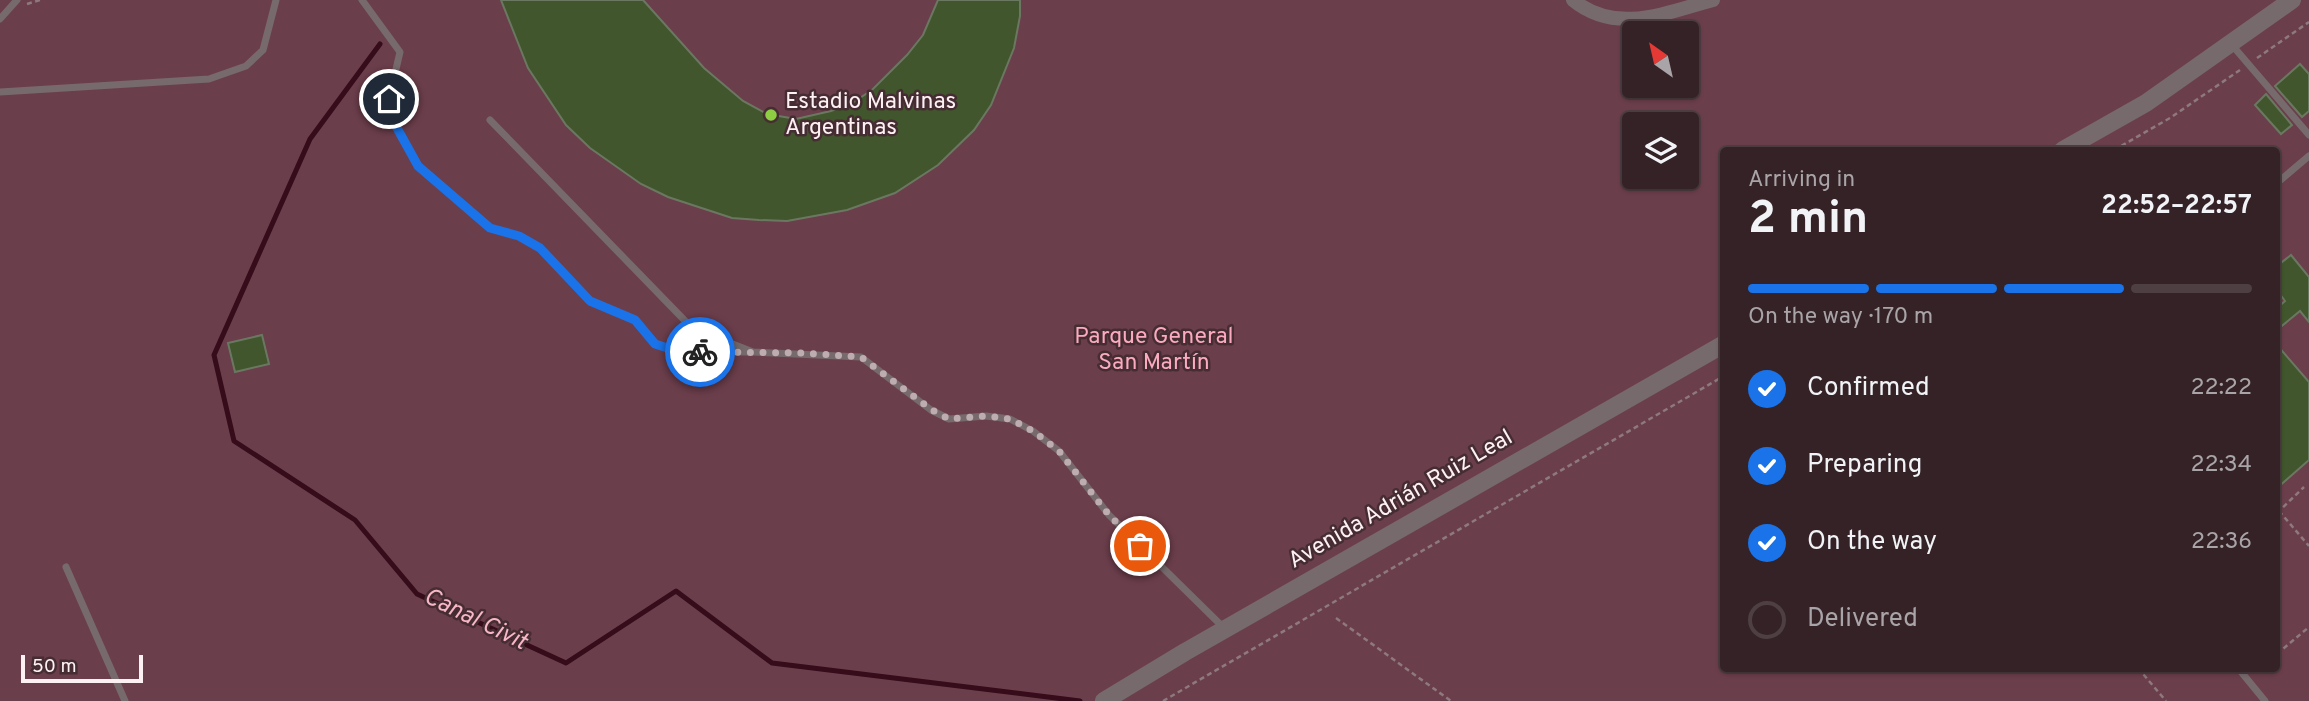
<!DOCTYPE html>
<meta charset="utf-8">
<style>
:root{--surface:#342226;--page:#3c2a2e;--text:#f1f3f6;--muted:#a9a4a7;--line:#4e3f43;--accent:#1a73e8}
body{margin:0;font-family:Overpass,sans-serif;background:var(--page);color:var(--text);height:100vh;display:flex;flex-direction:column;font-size:26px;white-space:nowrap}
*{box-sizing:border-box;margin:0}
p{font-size:23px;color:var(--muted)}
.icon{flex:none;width:38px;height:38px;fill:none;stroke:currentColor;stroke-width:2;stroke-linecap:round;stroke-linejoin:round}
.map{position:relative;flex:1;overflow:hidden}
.side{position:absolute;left:1720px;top:147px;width:560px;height:525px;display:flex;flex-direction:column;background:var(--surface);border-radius:7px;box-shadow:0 2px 5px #0004,0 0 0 2px var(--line)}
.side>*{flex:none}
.needle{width:46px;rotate:326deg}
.controls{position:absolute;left:1622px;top:21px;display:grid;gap:14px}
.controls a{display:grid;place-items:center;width:77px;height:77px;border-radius:7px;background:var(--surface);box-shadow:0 2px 5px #0004,0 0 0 2px var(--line);font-size:35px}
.scale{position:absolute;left:21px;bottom:18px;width:122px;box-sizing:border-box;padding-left:7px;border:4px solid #fef1f4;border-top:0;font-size:19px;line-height:24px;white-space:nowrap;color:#fef1f4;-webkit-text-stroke:5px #452d33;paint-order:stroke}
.pin{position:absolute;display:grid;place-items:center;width:60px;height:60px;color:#fff;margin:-30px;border:4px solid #fff;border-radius:50%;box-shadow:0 2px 7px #0007}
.courier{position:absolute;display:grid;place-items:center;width:70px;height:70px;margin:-35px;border:5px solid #1a73e8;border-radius:50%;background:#fff;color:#222;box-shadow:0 2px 9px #0007}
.headline em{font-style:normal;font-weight:700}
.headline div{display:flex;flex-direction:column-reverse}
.headline{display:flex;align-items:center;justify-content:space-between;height:119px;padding:0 28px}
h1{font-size:46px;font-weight:700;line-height:52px}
.bar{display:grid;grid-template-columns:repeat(4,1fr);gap:10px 7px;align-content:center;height:84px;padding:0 28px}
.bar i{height:9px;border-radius:5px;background:var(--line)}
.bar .selected{background:var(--accent)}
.bar p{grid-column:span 4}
ol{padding:0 28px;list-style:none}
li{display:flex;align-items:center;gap:21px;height:77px}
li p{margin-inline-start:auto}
li .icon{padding:7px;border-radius:50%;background:var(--accent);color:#fff;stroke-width:4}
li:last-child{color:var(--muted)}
li i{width:38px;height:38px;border:4px solid var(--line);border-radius:50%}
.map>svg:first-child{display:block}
</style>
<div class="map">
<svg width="2309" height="701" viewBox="0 0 2309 701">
<rect width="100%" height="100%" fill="#452d33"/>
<path fill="#6b3e4b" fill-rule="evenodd" d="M0,0h2309v701h-2309zM1634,33h53v53h-53zM1634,124h53v53h-53zM1724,150h553v518h-553z"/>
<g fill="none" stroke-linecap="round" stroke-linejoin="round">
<path stroke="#360b1a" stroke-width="5" d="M380,44l-70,95 -96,216 20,86 121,79 62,74 149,69 110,-72 96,72 308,38"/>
</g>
<path fill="#41562c" stroke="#6b7861" stroke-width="2" d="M501,0h142l61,68 39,33 24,13 29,5 35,-8 21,-8 20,-13 35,-35 16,-20 15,-35h82v16l-6,32 -23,57 -17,25 -36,35 -43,28 -48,17 -60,11 -28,-1 -27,-2 -64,-21 -27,-13 -51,-36 -24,-23 -38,-57z
M2300,64l9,10v37l-7,6 -27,-31z
M2266,94l26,31 -11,9 -26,-29z
M2291,255l18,22v45l-9,-11 -23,19v-22l8,-7 -8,-11v-24z
M262,335l7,29 -34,8 -7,-29z
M2277,345l32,37v78l-32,28z"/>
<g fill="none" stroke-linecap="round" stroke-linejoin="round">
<path stroke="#8d797e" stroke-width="2.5" stroke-dasharray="5 3.5" stroke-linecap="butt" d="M27,4l13,-4
M2257,58l52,-36
M2114,150l56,-32 70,-48
M2279,511l30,35
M2277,513l27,-26
M1336,618l115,83
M2277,654l32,-27
M2138,668l28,33
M1163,701l561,-325"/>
<path stroke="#776a6d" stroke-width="7" d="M362,0l38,52 -11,47 3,20 26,47 72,62 29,8 21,12 50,53 45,19 20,24 25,8h69
M0,19l17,-19
M2232,45l77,90
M0,92l209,-13 37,-13 17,-16 13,-50
M490,120l202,208 61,24 108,5 70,53 18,9 37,-3 24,3 23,12 26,20 50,64 115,113
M2277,183l32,-27
M66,567l59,134
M2238,668l27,33"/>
<path stroke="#776a6d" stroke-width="14" d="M1573,0c43,35 92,13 140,0"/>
<path stroke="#776a6d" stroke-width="18" d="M2063,150l83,-47 146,-103
M1104,701l81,-49 539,-308"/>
</g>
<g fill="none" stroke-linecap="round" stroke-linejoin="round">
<path stroke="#bdacb0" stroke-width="7" stroke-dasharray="0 12.6" d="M700,352l102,1 59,4 71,53 17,9 37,-3 24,3 23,12 26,20 50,64 31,31"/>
<path stroke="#1a73e8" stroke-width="9" d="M389,99l3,20 26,47 72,62 29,8 21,12 50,53 45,19 20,24 25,8h20"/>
</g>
<circle fill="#8ece43" stroke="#452d33" stroke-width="2.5" cx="771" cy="115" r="7"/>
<g text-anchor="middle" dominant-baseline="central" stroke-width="5" stroke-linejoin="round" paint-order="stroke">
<g font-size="23" fill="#fef1f4" stroke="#452d33" text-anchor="start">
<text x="785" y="102">Estadio Malvinas<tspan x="785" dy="26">Argentinas</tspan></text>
</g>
<g font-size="23" fill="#fbaabf" stroke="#452d33">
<text x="1154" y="337">Parque General<tspan x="1154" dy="26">San Martín</tspan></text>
</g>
<g font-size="23" fill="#fef1f4" stroke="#452d33">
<text transform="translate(1401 500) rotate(-30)">Avenida Adrián Ruiz Leal</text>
</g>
<g font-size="24" font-style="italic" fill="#f8b6c7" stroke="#452d33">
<text transform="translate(475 620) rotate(26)">Canal Civit</text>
</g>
</g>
</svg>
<div class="controls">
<a><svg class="needle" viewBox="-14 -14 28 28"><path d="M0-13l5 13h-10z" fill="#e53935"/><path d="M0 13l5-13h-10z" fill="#a9a4a7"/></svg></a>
<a><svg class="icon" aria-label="layers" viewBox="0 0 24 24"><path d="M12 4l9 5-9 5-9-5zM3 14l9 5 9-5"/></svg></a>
</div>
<div class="scale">50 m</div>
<div class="pin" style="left:1140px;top:546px;background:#ea580c"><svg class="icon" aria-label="bag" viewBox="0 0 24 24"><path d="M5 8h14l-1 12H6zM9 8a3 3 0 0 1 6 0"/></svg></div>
<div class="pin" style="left:389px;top:99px;background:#1f2937"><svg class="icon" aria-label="home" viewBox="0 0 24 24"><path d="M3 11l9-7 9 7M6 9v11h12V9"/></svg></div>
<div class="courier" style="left:700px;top:352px"><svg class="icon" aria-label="bike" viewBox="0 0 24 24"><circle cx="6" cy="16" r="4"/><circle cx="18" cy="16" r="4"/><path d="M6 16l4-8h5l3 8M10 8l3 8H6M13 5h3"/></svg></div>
<section class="side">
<div class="headline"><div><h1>2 min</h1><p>Arriving in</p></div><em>22:52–22:57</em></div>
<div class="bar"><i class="selected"></i><i class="selected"></i><i class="selected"></i><i></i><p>On the way · 170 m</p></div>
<ol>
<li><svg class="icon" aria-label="check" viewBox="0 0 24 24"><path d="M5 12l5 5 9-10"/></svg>Confirmed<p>22:22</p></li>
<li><svg class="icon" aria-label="check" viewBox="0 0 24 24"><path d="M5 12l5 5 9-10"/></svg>Preparing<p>22:34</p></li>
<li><svg class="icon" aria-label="check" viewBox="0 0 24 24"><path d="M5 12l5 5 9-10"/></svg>On the way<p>22:36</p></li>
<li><i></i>Delivered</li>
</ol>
</section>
</div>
